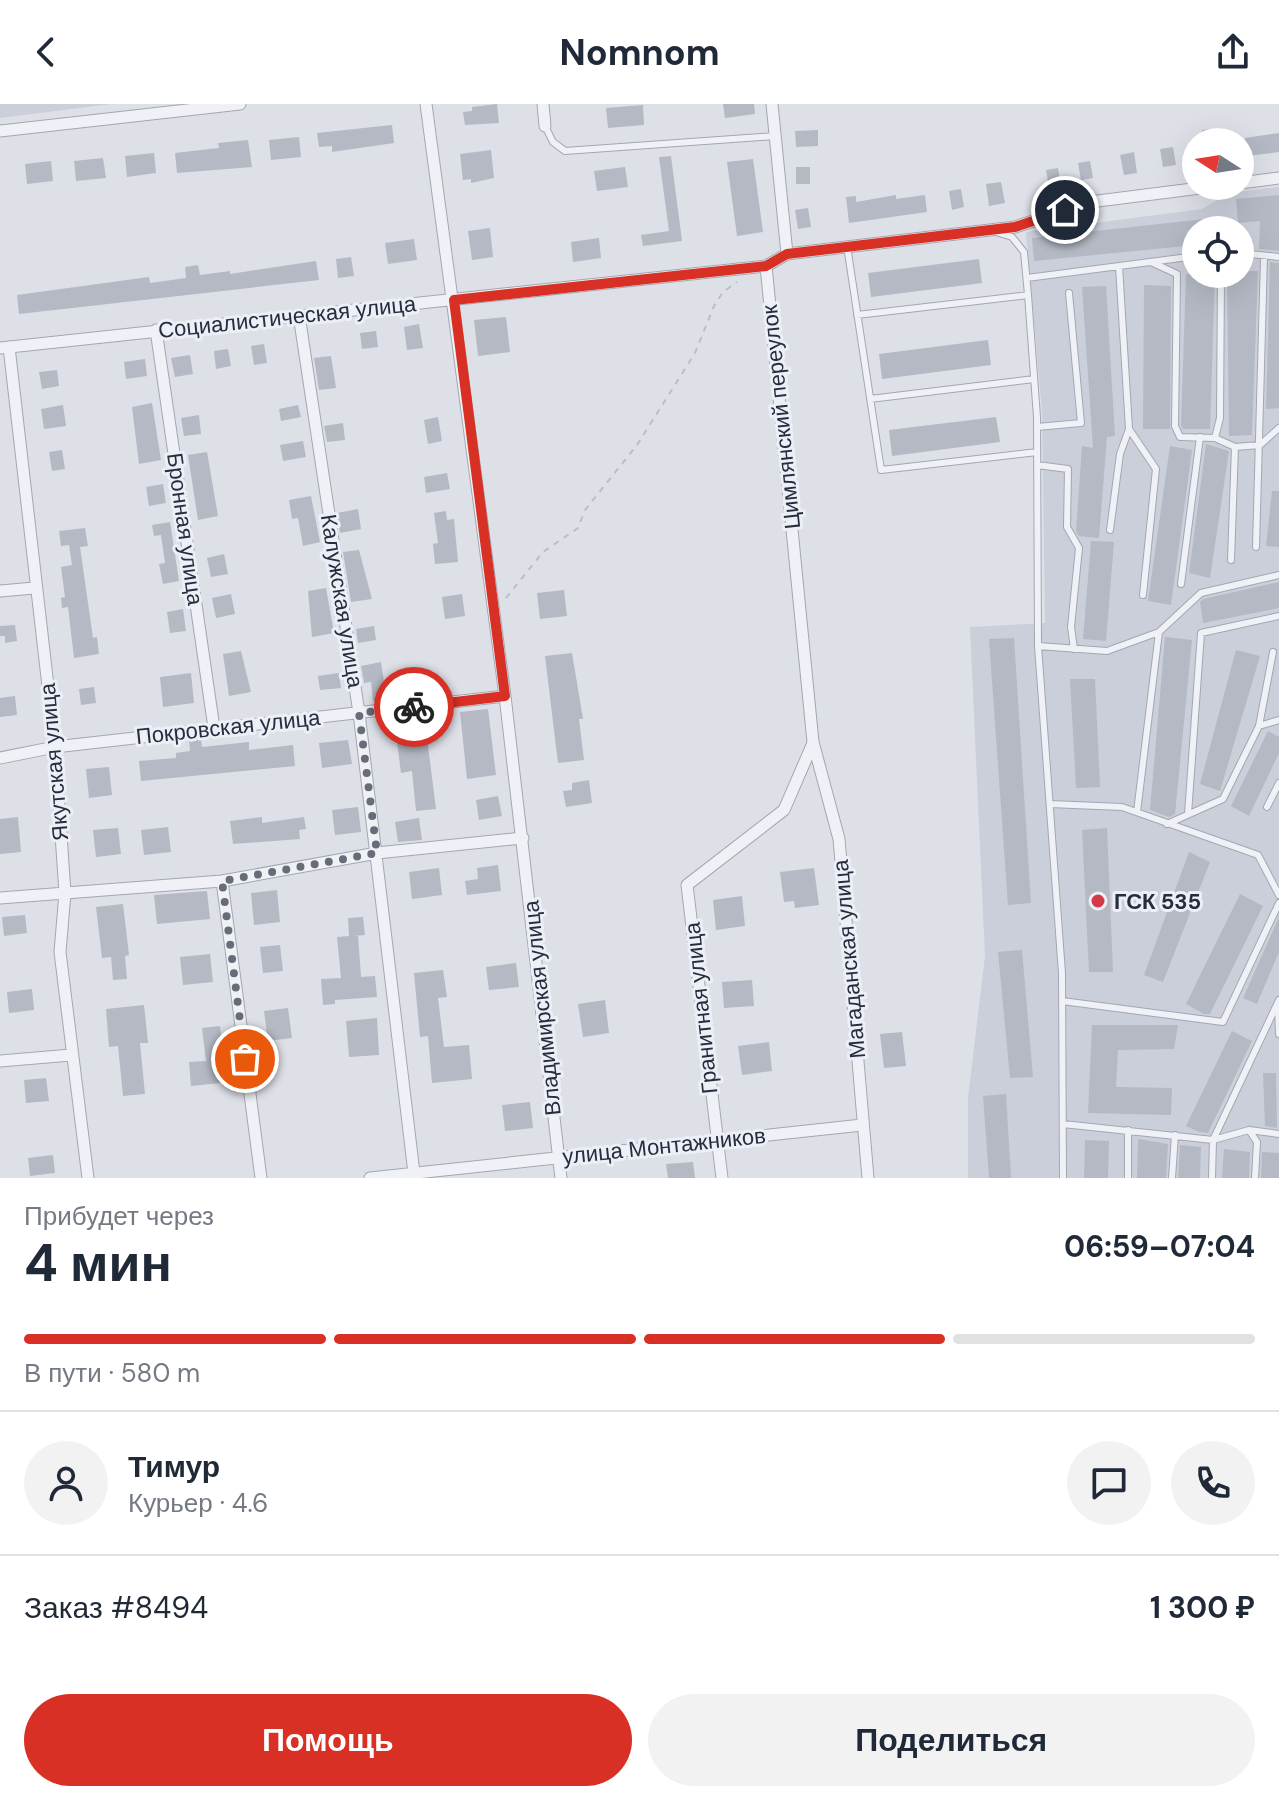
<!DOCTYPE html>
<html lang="ru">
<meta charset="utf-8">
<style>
:root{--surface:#fff;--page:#f2f2f3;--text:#1f2937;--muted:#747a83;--line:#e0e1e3;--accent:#d93025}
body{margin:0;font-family:"DM Sans",sans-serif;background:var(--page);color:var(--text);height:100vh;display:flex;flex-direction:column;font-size:30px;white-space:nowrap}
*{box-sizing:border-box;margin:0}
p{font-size:26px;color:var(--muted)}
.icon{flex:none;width:44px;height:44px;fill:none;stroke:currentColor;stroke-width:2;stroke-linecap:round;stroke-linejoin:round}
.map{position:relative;height:1074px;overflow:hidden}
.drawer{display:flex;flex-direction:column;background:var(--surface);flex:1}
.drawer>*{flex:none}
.needle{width:52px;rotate:282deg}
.controls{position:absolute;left:1182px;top:24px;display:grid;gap:16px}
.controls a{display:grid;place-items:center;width:72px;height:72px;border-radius:50%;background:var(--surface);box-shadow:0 8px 32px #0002;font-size:40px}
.pin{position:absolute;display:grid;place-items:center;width:68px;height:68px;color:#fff;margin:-34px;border:4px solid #fff;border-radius:50%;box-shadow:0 2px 8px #0007}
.courier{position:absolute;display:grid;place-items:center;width:80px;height:80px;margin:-40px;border:6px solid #d93025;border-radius:50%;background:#fff;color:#222;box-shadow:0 2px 10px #0007}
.head em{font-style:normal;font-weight:700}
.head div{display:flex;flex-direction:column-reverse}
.head{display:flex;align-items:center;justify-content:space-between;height:136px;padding:0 24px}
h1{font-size:52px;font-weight:700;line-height:60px}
.bar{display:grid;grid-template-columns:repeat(4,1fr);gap:12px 8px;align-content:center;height:96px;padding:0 24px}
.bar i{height:10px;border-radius:6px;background:var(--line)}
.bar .selected{background:var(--accent)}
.bar p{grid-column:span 4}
.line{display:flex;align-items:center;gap:20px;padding:0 24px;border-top:2px solid var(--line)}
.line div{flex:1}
.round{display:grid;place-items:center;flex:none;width:84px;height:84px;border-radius:42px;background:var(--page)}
.button{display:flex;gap:16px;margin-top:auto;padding:16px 24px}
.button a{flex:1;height:92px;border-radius:48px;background:var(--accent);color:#fff;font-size:32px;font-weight:700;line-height:92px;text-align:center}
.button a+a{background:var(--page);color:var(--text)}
header{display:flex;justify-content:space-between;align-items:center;height:104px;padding:0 24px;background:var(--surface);font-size:36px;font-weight:700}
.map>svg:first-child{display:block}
</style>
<header><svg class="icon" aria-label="back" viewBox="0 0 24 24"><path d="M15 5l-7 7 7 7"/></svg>Nomnom<svg class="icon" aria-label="share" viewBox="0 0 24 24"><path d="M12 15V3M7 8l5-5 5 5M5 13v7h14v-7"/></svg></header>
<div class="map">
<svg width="1279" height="1074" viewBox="0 0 1279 1074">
<rect width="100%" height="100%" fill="#dde0e7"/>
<path fill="#cbcfda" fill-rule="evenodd" d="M0,0h111l-111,14z
M1279,83v991h-311v-80l17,-142 -15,-329 75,-4 -3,-211 -16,-180 176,-23 27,-16zM1196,126h44v44h-44z"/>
<path fill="#b4b9c4" d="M497,0l2,19 -34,2 -2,-13 9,-1v-4z
M723,0h31l1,10 -30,4z
M643,1l1,20 -36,3 -2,-20z
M392,21l2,18 -62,9v-6l-13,1 -2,-14z
M1222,24l1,14h-20l-1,-12z
M818,26v16l-22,1 -1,-16z
M1279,29v19l-32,4 -2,-18z
M299,33l2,20 -30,3 -2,-20z
M248,36l4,27 -75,6 -2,-20 44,-5 -1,-5z
M1173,43l3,18 -13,2 -3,-18z
M491,46l3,28 -23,5v-4l-8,1 -3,-26z
M1134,48l3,21 -13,2 -4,-20z
M154,49l2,20 -29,4 -2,-21z
M671,52l11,85 -39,5 -2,-11 28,-4 -10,-74z
M103,54l3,20 -30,3 -2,-20z
M753,55l10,73 -26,4 -10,-74z
M51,57l2,20 -26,3 -2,-20z
M1090,57l3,17 -12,2 -3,-17z
M625,63l3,20 -31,4 -3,-20z
M796,63h14v17h-14z
M1058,64l3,17 -12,2 -3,-17z
M1001,78l4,21 -16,3 -3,-22z
M961,85l3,18 -12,3 -3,-19z
M896,91v4l29,-4 2,17 -78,11 -3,-26 10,-1v6z
M1279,91v56l-20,-2 1,-28 -22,2 -2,-24z
M808,104l3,19 -13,2 -3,-19z
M1223,113l1,13h-28v15l-162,16 -2,-23z
M490,124l3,29 -21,3 -4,-29z
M599,134l2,20 -28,4 -2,-20z
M414,135l3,21 -29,4 -3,-21z
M351,153l3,19 -16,2 -2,-19z
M979,155l3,24 -111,14 -3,-24z
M316,157l3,19 -300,34 -2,-19 132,-18 1,6 36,-5 -1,-11 13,-2 2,10 30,-4v3z
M1270,158l9,1v145l-13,1z
M1240,167h18l-6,164 -23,1 -2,-162z
M1186,170h29l-5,155h-27l-2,-4z
M1144,181l27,1 -1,143h-27z
M1106,182l9,150 -8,1 -8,101 -20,-2 -3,-5 6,-85 11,2 -11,-161z
M506,213l4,35 -32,4 -4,-36z
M419,220l4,24 -16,2 -3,-23z
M376,227l2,16 -16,2 -2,-16z
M988,236l3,25 -109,14 -3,-25z
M264,240l3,19 -13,2 -3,-19z
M228,245l3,17 -15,3 -2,-18z
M190,251l3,19 -18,3 -4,-19z
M331,252l5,32 -17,2 -5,-32z
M145,255l2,17 -21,3 -2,-17z
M57,266l2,16 -17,3 -3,-17z
M152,299l9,57 -22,4 -7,-57z
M63,301l3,21 -22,3 -3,-20z
M298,301l3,12 -20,4 -2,-12z
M199,311l2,19 -17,2 -3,-18z
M438,313l4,24 -14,3 -4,-24z
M996,313l4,25 -108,14 -3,-26z
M343,319l2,17 -18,2 -3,-16z
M303,337l3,16 -23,4 -3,-16z
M1206,340l23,7 -19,127 -21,-5z
M1170,342l22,4 -21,155 -23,-4z
M62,346l3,19 -13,2 -3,-19z
M207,348l11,64 -20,4 -10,-65z
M447,369l3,16 -24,4 -2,-16z
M163,380l3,19 -17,3 -3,-19z
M1272,387h7v56l-13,-1z
M311,392l9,46 -17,4 -5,-28 -6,1 -3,-19z
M358,405l3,20 -21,4 -3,-20z
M446,407l1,9 7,-1 4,43 -23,2 -2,-20 5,-1 -4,-30z
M170,418l9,59 -16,3 -4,-20 6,-1 -4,-28 -7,1 -2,-11z
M85,424l3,18 -8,1 13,91 4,-1 2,17 -25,4 -6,-51 -6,1 -1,-10 4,-1 -4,-30 11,-2 -3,-20 -8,1 -2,-15z
M1091,437l23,1 -8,99 -23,-2z
M359,446l13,49 -21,3 -8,-50z
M224,450l4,20 -17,3 -4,-19z
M1279,478v26l-76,15 -3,-21 3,-3z
M326,484l8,45 -22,4 -4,-46z
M564,486l3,26 -27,3 -3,-26z
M231,490l4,20 -19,4 -4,-20z
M462,490l3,22 -20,3 -3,-22z
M183,505l3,22 -16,2 -3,-21z
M15,521l2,16 -12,2v-7h-5v-10z
M374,522l2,14 -18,3 -2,-14z
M1165,533l27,3 -17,174 -6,3 -19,-7z
M1014,534l17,265 -23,2 -19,-266z
M1236,546l24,6 -40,135 -20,-7z
M241,547l10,41 -22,4 -6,-42z
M572,549l11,66h-4l5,41 -26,3 -13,-107z
M381,558l4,27 6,-1 1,11 -19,2 -2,-19 -7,1 -3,-17z
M191,569l3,30 -31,4 -3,-30z
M339,569l2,15 -21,2 -2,-14z
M1070,575h25l5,108 -24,1z
M94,583l2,16 -15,2 -2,-16z
M15,592l2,19 -17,2v-19z
M488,605l8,66 -29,4 -7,-67z
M426,626l10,79 -20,2 -4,-40 -11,2 -5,-39z
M1268,627l11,6v16l-30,63 -18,-10z
M201,635l1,8 47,-5v8l44,-5 2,21 -154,15 -2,-20 37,-3v-5l14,-2 -1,-11z
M348,636l4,24 -30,4 -3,-25z
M109,663l3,28 -23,3 -3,-29z
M589,676l3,23 -26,4 -3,-16 9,-1v-7z
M498,692l4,20 -23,4 -3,-20z
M358,703l3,25 -26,3 -3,-25z
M18,713l3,35 -21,2v-35z
M262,713v6l42,-6 2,12 -7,1 1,9 -67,5 -3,-23z
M419,714l3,22 -24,2 -3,-20z
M168,723l3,25 -27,3 -3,-25z
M118,724l3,26 -25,3 -3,-27z
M1107,724l6,144h-24l-7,-142z
M1189,748l21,10 -47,120 -19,-7z
M498,761l3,26 -34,4 -2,-14 13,-2 -1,-11z
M439,764l3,27 -30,4 -3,-27z
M814,764l5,37 -24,3 -1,-7 -10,1 -4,-30z
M277,786l3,32 -26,3 -3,-32z
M207,787l3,28 -53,5 -3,-29z
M1240,790l23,12 -53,108h-6l-18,-10z
M742,792l3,30 -29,4 -3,-30z
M123,800l6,51 -4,1 2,23 -14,1 -2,-23 -9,1 -6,-51z
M25,811l2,18 -23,3 -2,-19z
M363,813l2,18 -12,1 5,-1 3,42 14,-1 2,21 -42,3v4l-12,1 -2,-26 20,-1 -4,-41 12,-1 -1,-18z
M1279,813v35l-22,52 -14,-6z
M280,841l3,26 -20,2 -3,-26z
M1022,846l11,127 -23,1 -12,-126z
M210,850l3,28 -30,3 -3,-28z
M516,859l3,24 -30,3 -3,-23z
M443,866l4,27 -9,1 6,49 25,-2 3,34 -40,4 -4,-47 -8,1 -6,-64z
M752,876l2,26 -30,2 -2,-26z
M32,885l2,21 -25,3 -2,-21z
M605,896l4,33 -26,4 -5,-33z
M144,901l4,38h-8l5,51 -22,2 -5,-50 -9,1 -3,-38z
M288,904l4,30 -24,3 -4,-30z
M377,914l2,37 -30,2 -3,-36z
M1092,921h86l-4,24 -56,1 -2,37 56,1 -1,27 -83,-2z
M220,922l2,18h-6l4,39 -29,3 -2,-24 17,-1 -4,-33z
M1232,927l20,10 -44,92 -9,-1 -13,-6z
M902,928l4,34 -22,2 -4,-34z
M769,938l3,29 -30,4 -4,-29z
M1263,969h13l1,55 -12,-2z
M46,974l3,23 -23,2 -2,-23z
M1006,990l5,84h-22l-6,-82z
M530,998l3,26 -28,3 -3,-26z
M1138,1035l30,5 -2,34h-29z
M1085,1036l24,1 -1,37h-24z
M1180,1041l21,2 -1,31h-22z
M1224,1045l26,3 -1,26h-27z
M1262,1048l17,1v25h-18z
M53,1051l2,18 -25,3 -2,-18z
M693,1058l2,16h-27l-2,-14z"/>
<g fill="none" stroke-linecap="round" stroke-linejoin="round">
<g stroke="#a2a7b1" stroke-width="8">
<path id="lane" d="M545,22l8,16 12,9 210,-15
M996,128l16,5 12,15 4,43 9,122 1,229 24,327 1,205
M847,142l34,224 156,-18
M1240,149l39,4
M1151,158l26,12 -2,152 5,11 35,1 20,9 25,-2 19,-17
M1027,174l169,-22
M857,211l171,-20
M870,295l164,-20
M1037,323l44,-4 -12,-130
M1129,325l27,40 -13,126
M1215,334l5,-20 1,-144
M1037,361l31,4 -1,58 12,21 -8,79 3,22
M1110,426l10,-76 9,-25 -10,-163
M1256,443l8,-290
M1231,456l4,-113
M1181,480l19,-147
M1038,542l69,5 52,-19 42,-39 78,-18
M1259,622l14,-74
M1050,700l72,3 136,48 21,40
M1267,703l12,-24
M1137,708l22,-180
M1188,710l13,-181 78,-17
M1167,720l56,-25 36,-73 20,-6
M1062,897l161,21 56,-119
M1278,902l1,28
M1063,1020l150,16 36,-10 30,4
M1249,1026l8,12 -2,36
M1128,1074v-48
M1172,1074l3,-43
M1212,1074l1,-38 66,-140"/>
</g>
<g stroke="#a2a7b1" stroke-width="13">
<path id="street" d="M426,0l79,592 56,482
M543,0l2,22
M772,0l15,150 -21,12 47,476 26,97 29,339
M0,27l240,-27
M1240,79l39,-5
M787,150l228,-27 75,-25 126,-16
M299,211l60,398 55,460
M156,226l58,398
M9,243l46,400 10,146 -5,59 28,226
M0,244l766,-82
M0,487l34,-3
M0,654l55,-11 450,-51
M222,777l39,297
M0,794l222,-17 155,-28 146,-15
M0,957l71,-6
M370,1074l492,-53
M722,1074l-35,-293 97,-75 29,-67"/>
</g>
<path stroke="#bbbec6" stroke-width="2" stroke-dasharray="6 6" stroke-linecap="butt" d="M506,494l37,-46 35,-24 7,-18 52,-65 58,-92 19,-47 9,-14 14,-10"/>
<use href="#lane" stroke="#f0f1f6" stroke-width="6"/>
<use href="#street" stroke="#f0f1f6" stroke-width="11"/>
</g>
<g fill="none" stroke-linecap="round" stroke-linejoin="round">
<path stroke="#666c7a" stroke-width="8" stroke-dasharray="0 14.4" d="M245,955l-23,-178 155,-28 -18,-140 55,-6"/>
<path stroke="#d93025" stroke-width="10" d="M414,603l91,-11 -51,-396 312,-34 21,-12 228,-27 50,-17"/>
</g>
<circle fill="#d43a45" stroke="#eceff5" stroke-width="3" cx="1098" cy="797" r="8"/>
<g text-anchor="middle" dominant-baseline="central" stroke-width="6" stroke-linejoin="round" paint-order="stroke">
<g font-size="22" fill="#262d3f" stroke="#eceff5">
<text transform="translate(287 213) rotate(-6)">Социалистическая улица</text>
<text transform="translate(781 313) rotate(-96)">Цимлянский переулок</text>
<text transform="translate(185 425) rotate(82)">Бронная улица</text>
<text transform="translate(342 497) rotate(81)">Калужская улица</text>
<text transform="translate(228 623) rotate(-6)">Покровская улица</text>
<text transform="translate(54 658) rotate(-95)">Якутская улица</text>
<text transform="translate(849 855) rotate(-95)">Магаданская улица</text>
<text transform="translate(542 904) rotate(-96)">Владимирская улица</text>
<text transform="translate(701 904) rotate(-96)">Гранитная улица</text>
<text transform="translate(664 1042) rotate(-6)">улица Монтажников</text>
</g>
<g font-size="22" font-weight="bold" fill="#262d3f" stroke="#eceff5" text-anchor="start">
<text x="1114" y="797">ГСК 535</text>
</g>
</g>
</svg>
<div class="controls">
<a><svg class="needle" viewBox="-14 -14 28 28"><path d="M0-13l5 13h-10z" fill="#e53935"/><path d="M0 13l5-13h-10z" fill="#747a83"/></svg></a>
<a><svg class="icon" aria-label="locate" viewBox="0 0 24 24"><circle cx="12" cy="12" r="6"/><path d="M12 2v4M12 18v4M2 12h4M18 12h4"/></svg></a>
</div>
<div class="pin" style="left:245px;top:955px;background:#ea580c"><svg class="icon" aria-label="bag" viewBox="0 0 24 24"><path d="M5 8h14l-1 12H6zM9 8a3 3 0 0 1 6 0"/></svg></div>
<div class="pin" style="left:1065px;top:106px;background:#1f2937"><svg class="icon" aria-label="home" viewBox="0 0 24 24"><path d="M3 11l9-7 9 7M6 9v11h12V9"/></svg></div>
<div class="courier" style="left:414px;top:603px"><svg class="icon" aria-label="bike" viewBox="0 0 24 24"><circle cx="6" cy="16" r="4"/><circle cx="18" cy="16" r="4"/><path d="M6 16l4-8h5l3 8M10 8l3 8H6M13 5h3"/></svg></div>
</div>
<section class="drawer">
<div class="head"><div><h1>4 мин</h1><p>Прибудет через</p></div><em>06:59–07:04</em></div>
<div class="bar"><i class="selected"></i><i class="selected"></i><i class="selected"></i><i></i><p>В пути · 580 m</p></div>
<div class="line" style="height:144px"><a class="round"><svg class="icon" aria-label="person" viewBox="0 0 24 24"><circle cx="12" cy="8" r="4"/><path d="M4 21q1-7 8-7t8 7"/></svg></a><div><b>Тимур</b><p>Курьер · 4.6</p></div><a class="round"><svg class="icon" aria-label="chat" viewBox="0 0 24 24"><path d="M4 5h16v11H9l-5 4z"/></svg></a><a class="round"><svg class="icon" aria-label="phone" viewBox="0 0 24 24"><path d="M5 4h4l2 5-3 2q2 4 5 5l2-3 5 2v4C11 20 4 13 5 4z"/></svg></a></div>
<div class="line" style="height:104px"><div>Заказ #8494</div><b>1 300 ₽</b></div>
<div class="button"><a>Помощь</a><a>Поделиться</a></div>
</section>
